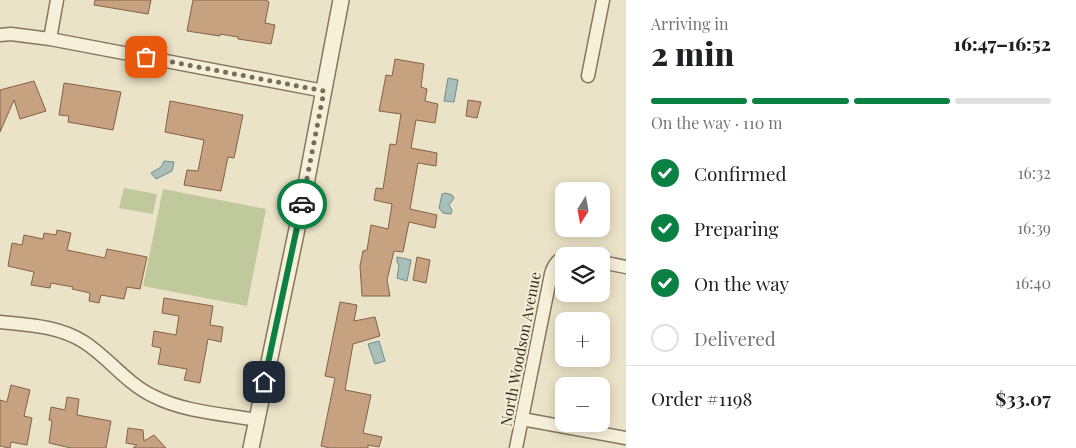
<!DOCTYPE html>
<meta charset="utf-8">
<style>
:root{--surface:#fff;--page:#f2f2f2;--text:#202124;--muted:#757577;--line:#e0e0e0;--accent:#0b8043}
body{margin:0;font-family:"Playfair Display",serif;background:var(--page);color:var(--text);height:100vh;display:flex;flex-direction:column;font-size:19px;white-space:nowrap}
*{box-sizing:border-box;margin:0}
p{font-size:16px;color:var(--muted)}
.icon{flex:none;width:28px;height:28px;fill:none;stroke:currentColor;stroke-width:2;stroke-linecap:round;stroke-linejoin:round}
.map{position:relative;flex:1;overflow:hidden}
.sheet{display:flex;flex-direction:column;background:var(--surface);width:450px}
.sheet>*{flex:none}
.needle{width:32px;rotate:191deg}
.fabs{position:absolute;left:555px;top:182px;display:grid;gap:10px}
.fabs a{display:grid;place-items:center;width:55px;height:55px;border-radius:10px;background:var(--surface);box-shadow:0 2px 12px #0003;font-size:25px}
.pin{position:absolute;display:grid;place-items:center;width:42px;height:42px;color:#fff;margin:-21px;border-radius:10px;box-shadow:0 2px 8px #0006}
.courier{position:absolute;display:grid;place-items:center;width:50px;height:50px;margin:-25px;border:4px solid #0b8043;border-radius:50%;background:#fff;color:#222;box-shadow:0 1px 6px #0007}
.summary em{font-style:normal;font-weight:800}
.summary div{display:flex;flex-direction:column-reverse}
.summary{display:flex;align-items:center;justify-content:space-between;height:85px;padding:0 25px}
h1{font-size:32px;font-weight:800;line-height:38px}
.bar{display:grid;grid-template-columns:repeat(4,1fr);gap:8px 5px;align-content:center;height:60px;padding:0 25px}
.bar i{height:6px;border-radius:4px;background:var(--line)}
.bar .selected{background:var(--accent)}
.bar p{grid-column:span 4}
.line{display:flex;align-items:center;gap:12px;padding:0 25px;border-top:1px solid var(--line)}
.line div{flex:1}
ol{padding:0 25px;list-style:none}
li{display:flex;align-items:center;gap:15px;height:55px}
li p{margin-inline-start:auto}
li .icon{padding:5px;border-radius:50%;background:var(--accent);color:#fff;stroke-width:4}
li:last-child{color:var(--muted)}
li i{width:28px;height:28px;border:2px solid var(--line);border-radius:50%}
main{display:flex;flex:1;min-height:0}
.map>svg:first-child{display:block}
</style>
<main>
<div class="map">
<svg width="626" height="448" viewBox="0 0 626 448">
<rect width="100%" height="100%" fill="#ebe3c7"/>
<path fill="#c0c99c" d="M124,188l33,6 -4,20 -34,-6z
M163,189l103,20 -19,97 -104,-20z"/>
<path fill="#a8bfba" stroke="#6f8d88" d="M448,78l10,2 -4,22 -10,-1z
M164,161l10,1 -2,9 -16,8 -5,-6 10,-6z
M446,193l6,2 2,3 -5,7 3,5 -1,4 -8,-1 -4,-5 3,-14z
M397,257l14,3 -4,21 -10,-3 2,-13 -2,-3z
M379,341l6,20 -10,3 -7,-20z"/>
<path fill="#c6a280" stroke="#836246" d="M95,0h56l-3,14 -54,-9z
M193,0h73l3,2 -4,21 10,2 -4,19 -33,-5v-2l-18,-3v2l-33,-5z
M395,59l29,5 -3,23 6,2 -2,12 13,3 -3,19 -19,-3 -5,28 26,5 -1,13 -18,-3 -8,46 27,6 -2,13 -26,-6 -6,30 -9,-1 -7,29 3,16h-28l-2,-30 3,-15 4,-1 4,-25 17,4 4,-25 -18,-4 2,-12 7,1 7,-45 6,1 5,-31 -22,-3 7,-36 6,1z
M34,81l12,30 -26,8 -6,-19 -14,32v-42z
M64,83l57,9 -8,38 -45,-8 1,-6 -10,-1z
M468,100l13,2 -4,16 -11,-2z
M170,101l73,14 -9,43 -6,-1 -7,34 -37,-6 3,-15 11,1 6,-31 -39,-8z
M57,230l14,3 -4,17 38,8 2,-9 40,8 -7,32 -13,-2 -3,12 -23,-4 -2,8 -10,-2 1,-8 -18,-4 1,-2 -22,-4 -1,5 -19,-3 3,-13 -26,-6 4,-23 10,2 2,-10 19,4 1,-6 12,2z
M417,257l13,3 -4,23 -13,-3z
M164,298l49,8 -3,19 13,2 -2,15 -13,-3 -8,44 -16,-3 3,-11 -29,-5 3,-16 -9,-2 2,-15 22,4 3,-19 -17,-3z
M340,302l17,3 -3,16 21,-4 5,19 -27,8 -8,46 26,5 -8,38 19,4 -3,10 -11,-2v3h-38l-9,-2 14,-68 -10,-2z
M11,385l19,5 -6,26 8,2 -5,27 -16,-3 -1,6h-1l-9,-2v-46l7,2z
M67,397l12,2 -2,16 34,6 -5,27h-35l-22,-5 3,-22 -3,-1 2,-13 14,3z
M128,428l15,2 1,11 10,-6 12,13h-33l4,-3 -11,-2z"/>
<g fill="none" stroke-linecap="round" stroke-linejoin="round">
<g stroke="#86765e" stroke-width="15">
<path id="minor" d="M0,35l11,-1 39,5 274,52
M50,39l7,-39
M588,76l15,-76
M601,262l25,5
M0,322c29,3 59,4 84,20 25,16 42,41 69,54 31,16 70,18 104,24
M522,419l104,19
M516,448l35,-174c2,-7 5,-14 13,-16"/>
</g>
<g stroke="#86765e" stroke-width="18">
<path id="tertiary" d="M251,448l52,-248 38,-200"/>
</g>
<use href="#minor" stroke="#f6f0da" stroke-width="12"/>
<use href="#tertiary" stroke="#f6f0da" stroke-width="15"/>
</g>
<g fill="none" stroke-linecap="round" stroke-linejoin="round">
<path stroke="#766d5a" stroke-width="5" stroke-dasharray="0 9" d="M146,57l178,34 -22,113"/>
<path stroke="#0b8043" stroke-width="6" d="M264,382l38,-178"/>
</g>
<g text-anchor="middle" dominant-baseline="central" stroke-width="4.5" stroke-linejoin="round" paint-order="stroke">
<g font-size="15" fill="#372d20" stroke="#f3edd6">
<text transform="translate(520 349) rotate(-79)">North Woodson Avenue</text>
</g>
</g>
</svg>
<div class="fabs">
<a><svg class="needle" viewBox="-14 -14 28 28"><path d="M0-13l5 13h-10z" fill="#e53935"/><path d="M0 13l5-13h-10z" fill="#757577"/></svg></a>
<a><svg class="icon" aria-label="layers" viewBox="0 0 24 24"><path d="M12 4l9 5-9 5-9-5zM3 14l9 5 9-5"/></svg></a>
<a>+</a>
<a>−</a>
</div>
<div class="pin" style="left:146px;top:57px;background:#ea580c"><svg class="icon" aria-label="bag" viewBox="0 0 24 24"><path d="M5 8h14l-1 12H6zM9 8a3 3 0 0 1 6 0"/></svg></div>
<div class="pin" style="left:264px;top:382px;background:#1f2937"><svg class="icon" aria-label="home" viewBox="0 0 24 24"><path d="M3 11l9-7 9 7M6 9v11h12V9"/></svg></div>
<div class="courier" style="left:302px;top:204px"><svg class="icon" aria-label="car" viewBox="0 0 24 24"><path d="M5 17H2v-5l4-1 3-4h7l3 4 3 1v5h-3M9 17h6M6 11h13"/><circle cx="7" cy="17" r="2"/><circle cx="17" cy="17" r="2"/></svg></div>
</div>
<section class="sheet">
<div class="summary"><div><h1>2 min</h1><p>Arriving in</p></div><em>16:47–16:52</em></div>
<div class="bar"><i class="selected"></i><i class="selected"></i><i class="selected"></i><i></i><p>On the way · 110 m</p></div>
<ol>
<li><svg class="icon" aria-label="check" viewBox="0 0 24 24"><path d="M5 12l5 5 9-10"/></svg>Confirmed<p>16:32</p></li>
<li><svg class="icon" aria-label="check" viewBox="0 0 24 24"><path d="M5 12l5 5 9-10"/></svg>Preparing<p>16:39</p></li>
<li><svg class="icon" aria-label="check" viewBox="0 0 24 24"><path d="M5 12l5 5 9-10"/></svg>On the way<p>16:40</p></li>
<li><i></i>Delivered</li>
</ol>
<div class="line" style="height:65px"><div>Order #1198</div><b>$33.07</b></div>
</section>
</main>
